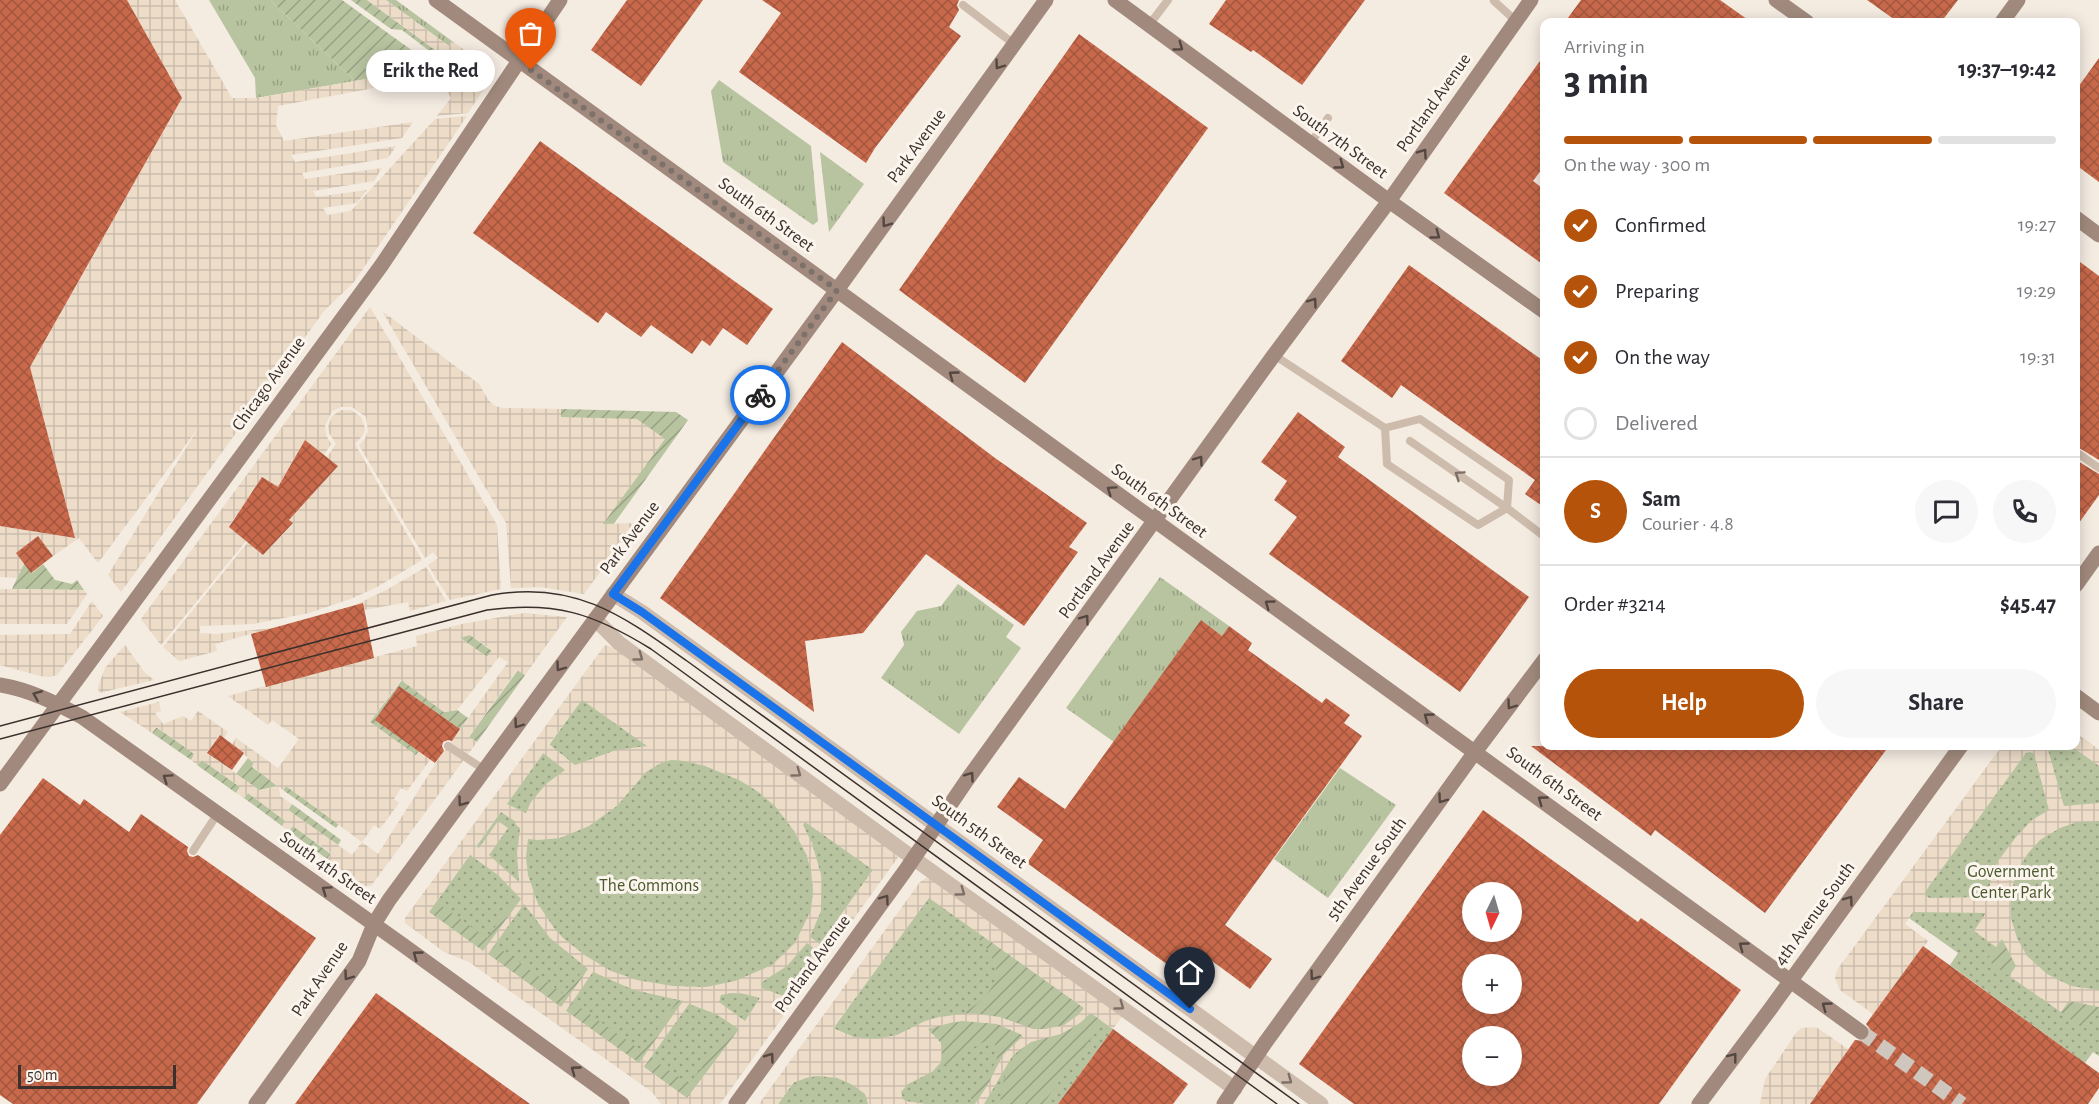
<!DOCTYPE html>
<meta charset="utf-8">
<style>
:root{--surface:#fff;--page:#f7f7f7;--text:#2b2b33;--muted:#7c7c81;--line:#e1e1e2;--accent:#b45309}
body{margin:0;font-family:"Alegreya Sans",sans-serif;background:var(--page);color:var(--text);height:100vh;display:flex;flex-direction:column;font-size:22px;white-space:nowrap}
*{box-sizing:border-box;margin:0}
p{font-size:20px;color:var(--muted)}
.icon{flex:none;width:33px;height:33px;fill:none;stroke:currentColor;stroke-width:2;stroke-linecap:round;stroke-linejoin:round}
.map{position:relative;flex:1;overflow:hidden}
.side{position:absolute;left:1540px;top:18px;width:540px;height:732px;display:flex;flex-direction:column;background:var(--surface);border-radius:12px;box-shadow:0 3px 15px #0003}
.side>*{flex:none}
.needle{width:39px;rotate:185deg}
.fabs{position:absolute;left:1462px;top:882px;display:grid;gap:12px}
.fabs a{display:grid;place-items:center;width:60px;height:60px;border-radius:50%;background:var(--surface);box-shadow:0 3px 15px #0003;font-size:30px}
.scale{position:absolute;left:18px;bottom:15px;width:158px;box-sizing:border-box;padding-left:6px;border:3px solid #3b302b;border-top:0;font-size:16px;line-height:21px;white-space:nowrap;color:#3b302b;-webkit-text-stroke:4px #fbf5ee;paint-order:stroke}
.pin{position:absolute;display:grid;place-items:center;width:51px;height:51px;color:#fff;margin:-62px -26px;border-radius:50% 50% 50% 0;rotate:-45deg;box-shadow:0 0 6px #0007}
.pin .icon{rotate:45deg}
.courier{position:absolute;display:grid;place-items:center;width:60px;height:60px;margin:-30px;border:4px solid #1a73e8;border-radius:50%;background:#fff;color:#222;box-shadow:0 2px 8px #0007}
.bubble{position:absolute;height:42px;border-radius:21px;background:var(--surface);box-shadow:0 3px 15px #0003;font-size:20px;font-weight:700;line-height:42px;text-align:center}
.summary em{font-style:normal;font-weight:700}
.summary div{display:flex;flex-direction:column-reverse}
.summary{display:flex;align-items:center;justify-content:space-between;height:102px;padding:0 24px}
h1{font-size:39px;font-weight:700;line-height:45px}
.bar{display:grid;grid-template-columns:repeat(4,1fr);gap:9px 6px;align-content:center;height:72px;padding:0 24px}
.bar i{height:8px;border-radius:4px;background:var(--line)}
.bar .selected{background:var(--accent)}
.bar p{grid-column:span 4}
.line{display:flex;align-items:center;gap:15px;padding:0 24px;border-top:2px solid var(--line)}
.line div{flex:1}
.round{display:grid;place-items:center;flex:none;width:63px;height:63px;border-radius:32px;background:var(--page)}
ol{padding:0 24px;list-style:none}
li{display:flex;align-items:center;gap:18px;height:66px}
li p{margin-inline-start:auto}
li .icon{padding:6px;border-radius:50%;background:var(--accent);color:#fff;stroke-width:4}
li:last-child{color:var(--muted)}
li i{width:33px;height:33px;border:3px solid var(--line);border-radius:50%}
.cta{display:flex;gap:12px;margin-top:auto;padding:12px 24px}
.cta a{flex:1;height:69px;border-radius:36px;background:var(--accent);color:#fff;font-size:24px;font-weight:700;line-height:69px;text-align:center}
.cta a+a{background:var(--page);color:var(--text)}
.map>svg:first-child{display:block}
</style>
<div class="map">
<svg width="2099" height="1104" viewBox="0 0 2099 1104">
<defs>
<pattern id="grass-tufts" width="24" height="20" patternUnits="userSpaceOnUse" patternTransform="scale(1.5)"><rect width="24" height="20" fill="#b8c4a0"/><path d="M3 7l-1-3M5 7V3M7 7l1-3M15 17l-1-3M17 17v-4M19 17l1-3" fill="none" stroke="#97a083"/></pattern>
<pattern id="park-dots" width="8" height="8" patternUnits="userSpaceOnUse" patternTransform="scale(1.5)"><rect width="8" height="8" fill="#b8c4a0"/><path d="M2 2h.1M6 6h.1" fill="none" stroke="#97a083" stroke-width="1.8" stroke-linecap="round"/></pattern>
<pattern id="garden-furrows" width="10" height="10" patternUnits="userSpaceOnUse" patternTransform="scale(1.5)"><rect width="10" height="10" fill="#b8c4a0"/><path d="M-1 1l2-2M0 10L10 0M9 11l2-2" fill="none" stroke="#97a083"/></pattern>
<pattern id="plaza-grid" width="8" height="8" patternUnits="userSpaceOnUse" patternTransform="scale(1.5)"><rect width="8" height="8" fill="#ecdcc8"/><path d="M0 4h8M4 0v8" fill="none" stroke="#cbbdac"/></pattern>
<pattern id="building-cross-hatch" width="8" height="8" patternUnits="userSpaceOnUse" patternTransform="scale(1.5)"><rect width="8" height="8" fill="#c8694b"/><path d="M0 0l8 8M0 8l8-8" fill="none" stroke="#a4573f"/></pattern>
</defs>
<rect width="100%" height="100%" fill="#f4ebe1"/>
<path fill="url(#grass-tufts)" d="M209,0h61l85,81 -99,17 -1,-20z
M386,0h10l56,41 -3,5z
M719,80l92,66 7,75 -5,4 -90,-63 -12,-71z
M820,152l44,32 -35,48z
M1160,577l69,49 -7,10 -21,-15 -87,121 -48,-34z
M958,584l56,41 -8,12 15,11 -62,86 -78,-56 23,-33 -3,-13 16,-21 24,-5z
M1340,768l56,37 -68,93 -54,-39z"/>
<path fill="url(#park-dots)" d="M608,663l265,207 -98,137 -15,-9 -14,23 -59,77 -258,-186z
M2076,733l23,17v306l-6,-4 -8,11 -135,-98 8,-12 -70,-50 114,-157h74z
M929,897l184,132 -55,75h-280z"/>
<path fill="url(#garden-furrows)" d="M270,0h72l93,67 -80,14z
M351,0h16l75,55 -2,4 -38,-29 -11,-1z
M561,409l115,3 12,8 -75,105h-10l-42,-108z
M24,563l8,10 11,-9 12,16 17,4 5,-4 7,10 -72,-1z
M470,635l22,16 -5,6 -28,-20z
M518,670l7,5 -48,67 -8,-5z
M402,680l42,32 13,-2 11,8 -8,11 -61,-43 20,65 -3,5 -46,-34z
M156,727l39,27 -4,6 -39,-27z
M248,758l6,5 -2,4 27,19 -20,4 -23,-16z
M202,760l38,27 -4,6 -39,-28z
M286,786l53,38 -3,4 -53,-38z
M248,793l38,28 -4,5 -38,-28z
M292,804l49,36 -3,5 -50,-35z
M293,826l38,28 -4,5 -38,-28z
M518,896l3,3 -38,52 -54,-39 7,-10 51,36z
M982,935l102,73c-12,15 -30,24 -49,21 -12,-2 -24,-9 -36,-12 -12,-3 -24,-4 -37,-3 36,-22 47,-44 15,-77z
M2002,939l14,27 -7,10 -22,-16z
M495,945l70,50 20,-28 4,2 -28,38 -73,-53z
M678,1000l5,1 -44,63 -73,-53 6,-9 70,49z
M2069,1001l30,6 -15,22 -23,-17z
M1091,1013l12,9 -60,82h-43c3,-29 10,-57 42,-66 22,-6 33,-7 49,-25z
M975,1021c14,1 41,3 47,16l-46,66 -9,-8c11,-11 39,-33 28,-51l-9,-3 -9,4 -16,11 -29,16 5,-4 -10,-39 23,-6z
M734,1025l6,3 -53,70 -43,-31 7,-9 38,26z"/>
<path fill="url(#plaza-grid)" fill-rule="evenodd" d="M127,0h48l57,98h24l162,-28 4,9 -144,27 -2,19 8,16 129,-19 -11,16 -111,17 4,7 101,-16 -8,12 -86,15 3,6 77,-11 -8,13 -61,10 3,6 51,-7 -10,13 -34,5 4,7 24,-4 84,-92 32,-3 -113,166 -30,29 -203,281 -13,-17 91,-148 -101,136 -19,-25 -26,18 -15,-19 -21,41 -17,-1v-51l75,12 -45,-171 152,-269z
M367,0h19l63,46 3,-5 29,21 5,6 1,10 -2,9 -17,26 -31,3 14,-18 -14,-22 -2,-9 7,-12z
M370,307l127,218 4,64 -51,11 -22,-35 10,-7 -5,-6 -8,6 -66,-113 6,-6 3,-8 -2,-14 -14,-10h-11l-9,4 -7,15 1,9 5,9 -7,11 -19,-15 -27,47 -16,-10 -33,49 17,15 -85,104 -20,-26z
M382,311l97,73 10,17 6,5 8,2 58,1v8l76,2 28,20 -62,85 33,-1 -52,71 -44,-7 -29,1 -5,-65z
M341,410h10l10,7 4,11 -2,7 -8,9 67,116 -45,27 -24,11 -44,15 -56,11 -53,2v7l16,1 56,-6 -57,16 2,7 -38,10 -16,-14 85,-105 15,13 30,-31 -4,-4 48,-54 -10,-9 9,-13 -7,-11 -1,-6 4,-11z
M426,567l20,34 -36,10 -2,-9 -44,8 -11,-4 35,-17z
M0,589l84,1 3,4 -20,30h-67z
M92,601l11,15 -46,59 -7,2 -10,-1 -40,-11v-30l70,-1z
M524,613l43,4 -42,58 -8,-5 -48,67 8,5 -106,144h-7l-7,-4 -30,-23 4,-6 -38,-27 -4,5 -7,-5 3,-5 -37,-28 -4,5 -8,-5 4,-6 -38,-27 -5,5 -6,-5 3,-6 -37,-27 -5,6 -32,-21 39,-10 2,9 -6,2 8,11 20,-8 8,5 7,-10 30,21 -4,6 -5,-3 -12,18 52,37 19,-3 -26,-21 2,-3 -22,-19 4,-6 42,30 21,-29 -27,-19 -4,5 -40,-29 189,-50 -1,-10 46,-12zM470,635l22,15 -5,7 -27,-19zM499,657l9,5 -72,101 -58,91 -16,-12 -10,13 -64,-45 4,-6 -12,-8 -1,-9 4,3 3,-4 76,56 12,-17 6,4 19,-26 -5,-4 7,-11 6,3 23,-31 -11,-9 -3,4 -46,-33 31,-42 43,32 13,-2z
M125,645l20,28 9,7 -55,13 -1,-6 7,-19z
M605,645l10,3 284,208 -179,248h-59l-9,-12 -183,-130 -25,-10 -39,-29v-5zM582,700l65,46 -31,4 -41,15 -26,-21zM543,753l22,17 -19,14 -15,18 -5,11 -19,-9zM671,760l14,1 20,5 34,14 18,11 18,15 19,25 12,23 5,16 2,21 -2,19 -16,33 -23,22 -37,16 -29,6 -33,-1 -36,-6 -26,-9 -25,-15 -23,-18 -9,-10 -16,-24 -10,-29 -2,-18 2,-18 10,1 22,-2 29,-12 28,-20 29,-34 15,-9zM501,812l15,10 -1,2 5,4 -3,25 2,29 -30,-27 19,-27 -10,-7 -19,27 -3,-2zM805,822l68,48 -53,74 -10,-7 11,-26 1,-33 -10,-35 -9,-18zM470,855l28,20 23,24 -38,52 -54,-39zM524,904l26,34 38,31 -27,38 -73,-53zM807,943l9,7 -33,46 -21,-8 -1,-5 1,-1 25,-16zM593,972l41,18 49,11 -44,62 -73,-52zM733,993l12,1 15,4 -15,23 -26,-19 2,-7zM689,1004l27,10 23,15 -52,69 -43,-31z
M2076,733l23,17v16l-28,-20h5z
M2002,746h45l17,60 35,-3v18l-22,1 -17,6 -20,12 -12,13 -11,18 -6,22v25l6,20 10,18 20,18 24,12 28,4v17l-30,-6 -8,11 -52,-36 7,-10 -14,-27 -6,8 -22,-16 12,-18 -73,-1 -8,12 23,17 -55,73 -33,-24 -5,-12 2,-8zM2030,752l4,2 15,56 -17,10 -16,17 -18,24 -7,18 -3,18 -58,1 -4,-2 -1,-4 101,-139z
M929,876l194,139 -10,14 -22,-16 -11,10 -19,11 -30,8 -18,13 -29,49h-9l12,-18 16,-31 19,-18v-2l-25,-11 -35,-3 -12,2 -22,6 13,14 1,12 -1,7 -9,10 -24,12 -7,8 2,7 3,2 19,3h-57l-3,-10 -14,-10 -14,-6 -20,-2 -11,2 -13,5 -15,21h-19l161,-222zM929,898l155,110 -6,7 -14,10 -19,4h-12l-33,-12 -30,-4 -31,4 -14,4 -28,14 -22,4 -21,-2 -21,-9z
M1816,1027l32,22 -12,20 -26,35h-50l5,-25 31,-46 5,-5z"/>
<path fill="url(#building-cross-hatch)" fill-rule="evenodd" d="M0,0h127l55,98 -152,269 45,171 -75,-12z
M627,0h76l-62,86 -50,-36z
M762,0h197l-2,5 2,5 -10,17 12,9 -86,112 -9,15 -127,-91 42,-59z
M1226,0h139l-63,85 -49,-35 -2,2 -42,-28z
M1581,0h139l31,22h-186z
M1867,0h91l-17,22h-43z
M1079,34l129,94 -183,255 -126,-93z
M1545,54v111l-12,16 12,9v76l-101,-73z
M2099,58v124l-23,-17v-75z
M540,141l233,168 -26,36 -24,-17 -13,18 -8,-6 -10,14 -41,-29 -10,12 -35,-25 -8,11 -125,-90z
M2076,259l23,17v184l-23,-14z
M1409,265l136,97v146l-20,-14 10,-14 -134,-95 -9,13 -51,-37z
M842,342l153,116 92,65 -18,24 9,5 -54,74 -98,-72 -63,79 -58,8 9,71 -154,-114z
M1298,412l47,35 -7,10 191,140 -69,95 -191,-138 28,-37 -23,-17 13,-19 -26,-19z
M305,440l33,26 -49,54 4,3 -30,32 -34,-28 33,-50 16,10z
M2076,460l23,14v21l-23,32z
M38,536l15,20 -22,17 -15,-20z
M363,603l11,55 -108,29 -15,-53z
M1201,620l21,16 7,-10 23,17 -4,7 74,53 4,-5 24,17 -6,8 18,13 -137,189 47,34 -22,30 -46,-34 -18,23 -159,-115 16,-23 -46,-33 22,-30 46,32z
M399,686l61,43 -8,12 -4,-1 -5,2 -1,4 2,5 -9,12 -60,-43z
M220,735l24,18 -12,17 -25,-17z
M1531,746h358l-124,167 -110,-83 -4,6z
M43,778l37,27 4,-6 45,33 12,-18 47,33 -1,4 2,5 4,1 5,-2 118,83 -119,166h-184l-13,-9v-260z
M1483,810l155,112 3,-4 100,72 -82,114h-305l-55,-40zM1473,892h39v40h-39zM1473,964h39v40h-39zM1473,1036h39v40h-39z
M1923,946l176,127v15l-11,16h-278l45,-64 9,1 5,-4 1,-8 -4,-5z
M376,993l83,60 71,51h-235z
M1113,1029l75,55 -15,20h-115z"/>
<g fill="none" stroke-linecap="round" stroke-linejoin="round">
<path stroke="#cfc6bd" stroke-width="15" stroke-dasharray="15 8" stroke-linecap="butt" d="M1861,1032l101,72"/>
<path stroke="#cdbbac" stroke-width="8" d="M1494,1l22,20
M963,5l51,39
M1149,25l19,-25
M1310,144l18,-26
M1274,355l111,73 2,36 91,61 29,-17 38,29
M1385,428l35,-9 89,61 -2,28
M1410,441l97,67
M2076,452l23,16
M448,746l37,24
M193,851l25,-38"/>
<path stroke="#cdbbac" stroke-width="15" d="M613,594l29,18 679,492
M595,619l24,24 294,215 322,231"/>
<path stroke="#a18a7d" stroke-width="15" d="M436,0c474,346 951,686 1425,1032
M1115,0l274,201 156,111
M1776,0l31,22
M2002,22l16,-22
M2076,218l23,17
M2076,585l23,-32
M0,685c30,5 56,18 82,32l321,228 219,159
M2076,696l23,17
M0,784l381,-518 179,-266
M256,1104l103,-143 15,-37 15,-24 448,-610 209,-290
M736,1104l169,-233 62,-91 307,-425 115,-154 142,-201
M1224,1104l41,-61 210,-291 70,-93
M1699,1104l72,-96 190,-262"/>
<path stroke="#3b302b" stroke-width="1.5" d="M0,726l492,-131c83,-15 131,21 195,66l612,443
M0,739l487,-129c68,-9 106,3 164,39l626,455"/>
</g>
<defs><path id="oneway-chevron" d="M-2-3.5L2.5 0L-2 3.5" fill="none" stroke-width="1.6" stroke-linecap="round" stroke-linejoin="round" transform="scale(1.5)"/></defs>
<g stroke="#544640">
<use href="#oneway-chevron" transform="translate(1179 47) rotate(36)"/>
<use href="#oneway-chevron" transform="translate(999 65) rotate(126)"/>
<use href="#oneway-chevron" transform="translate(1423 153) rotate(-55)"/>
<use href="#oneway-chevron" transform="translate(1340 165) rotate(36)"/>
<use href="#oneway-chevron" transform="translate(886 223) rotate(126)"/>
<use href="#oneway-chevron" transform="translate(1436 235) rotate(36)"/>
<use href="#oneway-chevron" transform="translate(1313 302) rotate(-54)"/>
<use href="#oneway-chevron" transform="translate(953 375) rotate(-144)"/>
<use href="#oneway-chevron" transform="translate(1199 460) rotate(-54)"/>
<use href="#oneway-chevron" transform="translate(1111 490) rotate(-145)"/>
<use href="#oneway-chevron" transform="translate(1269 604) rotate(-144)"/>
<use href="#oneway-chevron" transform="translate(1085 619) rotate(-54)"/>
<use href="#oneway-chevron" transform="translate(560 667) rotate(126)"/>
<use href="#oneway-chevron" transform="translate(37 695) rotate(-158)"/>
<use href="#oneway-chevron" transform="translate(1511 705) rotate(126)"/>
<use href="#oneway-chevron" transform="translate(1428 717) rotate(-144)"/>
<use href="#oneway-chevron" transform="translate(518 724) rotate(126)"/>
<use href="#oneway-chevron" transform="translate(970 776) rotate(-54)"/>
<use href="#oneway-chevron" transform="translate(167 778) rotate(-145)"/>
<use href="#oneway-chevron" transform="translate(1442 799) rotate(126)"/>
<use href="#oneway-chevron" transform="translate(1542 800) rotate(-144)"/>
<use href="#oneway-chevron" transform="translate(462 802) rotate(126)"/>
<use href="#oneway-chevron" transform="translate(326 890) rotate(-145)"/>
<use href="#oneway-chevron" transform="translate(885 899) rotate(-54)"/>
<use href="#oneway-chevron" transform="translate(1849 900) rotate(-54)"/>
<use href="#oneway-chevron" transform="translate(1743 946) rotate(-144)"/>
<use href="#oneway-chevron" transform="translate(417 955) rotate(-144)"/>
<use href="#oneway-chevron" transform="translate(348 976) rotate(126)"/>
<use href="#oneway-chevron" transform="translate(1314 976) rotate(126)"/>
<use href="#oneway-chevron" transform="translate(1826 1006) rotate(-144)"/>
<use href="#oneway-chevron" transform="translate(770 1057) rotate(-54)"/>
<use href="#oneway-chevron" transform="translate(1733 1057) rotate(-52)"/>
<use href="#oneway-chevron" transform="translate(575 1070) rotate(-144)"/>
</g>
<g stroke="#7d6f65">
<use href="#oneway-chevron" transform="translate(1459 475) rotate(-146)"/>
<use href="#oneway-chevron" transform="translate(639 657) rotate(36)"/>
<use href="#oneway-chevron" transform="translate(797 773) rotate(36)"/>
<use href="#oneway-chevron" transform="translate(961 892) rotate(36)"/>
<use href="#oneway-chevron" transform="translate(1120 1006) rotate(36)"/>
<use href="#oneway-chevron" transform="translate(1288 1080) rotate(36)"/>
</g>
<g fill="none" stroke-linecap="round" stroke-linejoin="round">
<path stroke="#7c716b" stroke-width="6" stroke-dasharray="0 10.8" d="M531,70l306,220 -77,105"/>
<path stroke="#1a73e8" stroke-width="8" d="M760,395l-147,199 29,18 548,397"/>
</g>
<g text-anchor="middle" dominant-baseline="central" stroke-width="6" stroke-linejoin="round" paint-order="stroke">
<g font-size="18" fill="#3b302b" stroke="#fbf5ee">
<text transform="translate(1434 103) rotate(-55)">Portland Avenue</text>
<text transform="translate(1340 142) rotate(36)">South 7th Street</text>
<text transform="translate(917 146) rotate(-54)">Park Avenue</text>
<text transform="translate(766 215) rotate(36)">South 6th Street</text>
<text transform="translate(269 384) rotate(-54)">Chicago Avenue</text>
<text transform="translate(1159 501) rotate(36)">South 6th Street</text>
<text transform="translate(630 538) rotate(-53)">Park Avenue</text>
<text transform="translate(1097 570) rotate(-54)">Portland Avenue</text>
<text transform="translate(1554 784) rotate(36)">South 6th Street</text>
<text transform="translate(979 832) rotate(36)">South 5th Street</text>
<text transform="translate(328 868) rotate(35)">South 4th Street</text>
<text transform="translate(1367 869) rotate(-54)">5th Avenue South</text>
<text transform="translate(1815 914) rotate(-54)">4th Avenue South</text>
<text transform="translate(813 964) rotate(-54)">Portland Avenue</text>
<text transform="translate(320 979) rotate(-56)">Park Avenue</text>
</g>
<g font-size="18" fill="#4a5a2e" stroke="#fbf5ee">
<text x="2011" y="872">Government<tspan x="2011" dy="21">Center Park</tspan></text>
<text x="649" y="886">The Commons</text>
</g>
</g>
</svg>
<div class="fabs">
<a><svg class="needle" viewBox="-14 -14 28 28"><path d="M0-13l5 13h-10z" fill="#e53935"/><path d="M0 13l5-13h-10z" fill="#7c7c81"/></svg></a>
<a>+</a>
<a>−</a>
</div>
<div class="scale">50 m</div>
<div class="pin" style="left:531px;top:70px;background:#ea580c"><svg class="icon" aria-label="bag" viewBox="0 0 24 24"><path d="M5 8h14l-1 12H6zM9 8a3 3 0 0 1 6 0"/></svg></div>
<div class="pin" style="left:1190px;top:1009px;background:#1f2937"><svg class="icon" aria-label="home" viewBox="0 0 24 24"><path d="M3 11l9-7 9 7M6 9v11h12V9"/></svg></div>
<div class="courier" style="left:760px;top:395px"><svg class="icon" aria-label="bike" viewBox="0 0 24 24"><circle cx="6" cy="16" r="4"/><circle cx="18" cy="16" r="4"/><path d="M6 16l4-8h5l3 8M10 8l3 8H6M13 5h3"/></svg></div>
<div class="bubble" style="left:366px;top:50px;width:129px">Erik the Red</div>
<section class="side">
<div class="summary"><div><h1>3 min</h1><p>Arriving in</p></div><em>19:37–19:42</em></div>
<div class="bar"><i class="selected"></i><i class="selected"></i><i class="selected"></i><i></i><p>On the way · 300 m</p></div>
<ol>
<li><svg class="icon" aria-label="check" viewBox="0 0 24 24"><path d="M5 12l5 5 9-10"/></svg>Confirmed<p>19:27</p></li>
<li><svg class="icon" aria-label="check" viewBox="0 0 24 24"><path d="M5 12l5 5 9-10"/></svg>Preparing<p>19:29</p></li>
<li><svg class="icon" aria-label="check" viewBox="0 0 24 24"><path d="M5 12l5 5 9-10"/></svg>On the way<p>19:31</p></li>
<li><i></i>Delivered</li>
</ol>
<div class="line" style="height:108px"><b class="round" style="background:var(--accent);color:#fff">S</b><div><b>Sam</b><p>Courier · 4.8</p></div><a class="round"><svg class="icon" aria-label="chat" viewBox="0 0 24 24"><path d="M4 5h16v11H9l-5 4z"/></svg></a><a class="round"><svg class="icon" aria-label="phone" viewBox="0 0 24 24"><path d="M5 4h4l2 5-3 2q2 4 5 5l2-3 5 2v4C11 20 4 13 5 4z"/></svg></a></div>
<div class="line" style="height:78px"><div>Order #3214</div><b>$45.47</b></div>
<div class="cta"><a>Help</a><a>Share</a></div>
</section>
</div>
